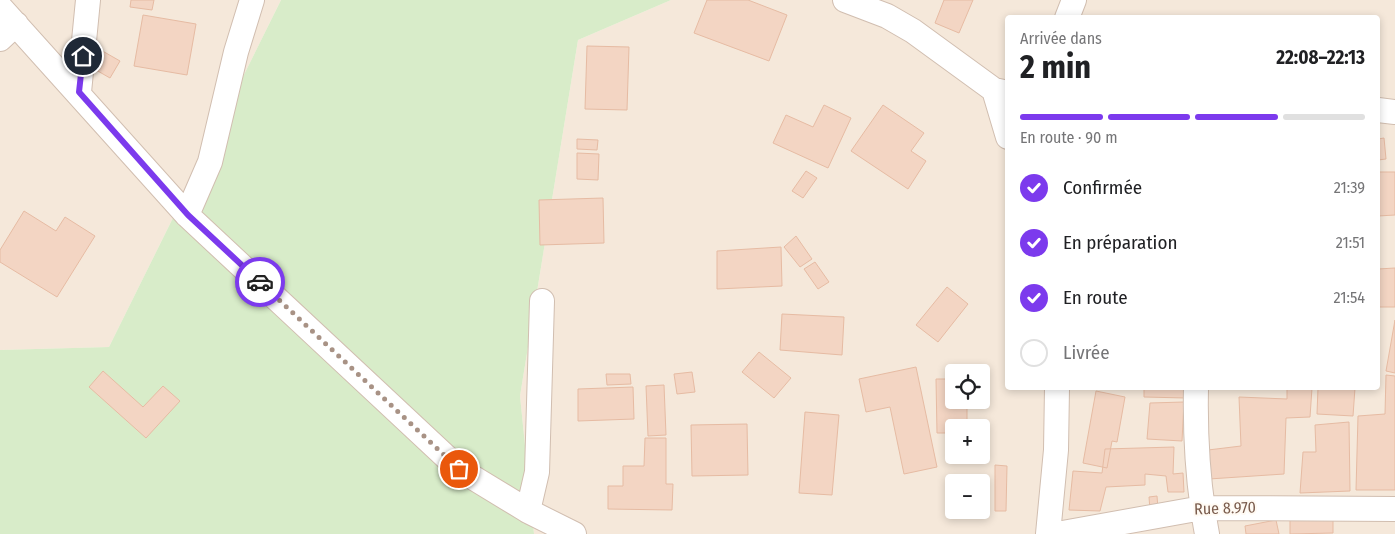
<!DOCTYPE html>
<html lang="fr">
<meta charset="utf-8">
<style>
:root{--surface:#fff;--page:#f6f6f6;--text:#202124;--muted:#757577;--line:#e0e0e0;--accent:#7c3aed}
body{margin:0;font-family:"Fira Sans Condensed",sans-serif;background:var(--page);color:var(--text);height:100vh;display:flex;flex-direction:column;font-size:19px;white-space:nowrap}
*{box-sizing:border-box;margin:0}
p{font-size:16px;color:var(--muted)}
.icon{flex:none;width:28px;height:28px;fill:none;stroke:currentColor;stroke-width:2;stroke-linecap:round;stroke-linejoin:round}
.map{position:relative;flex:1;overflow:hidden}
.side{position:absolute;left:1005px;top:15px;width:375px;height:375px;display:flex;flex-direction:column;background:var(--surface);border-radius:5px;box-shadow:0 2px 8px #0003}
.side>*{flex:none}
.controls{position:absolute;left:945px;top:364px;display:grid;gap:10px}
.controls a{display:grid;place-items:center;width:45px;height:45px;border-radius:5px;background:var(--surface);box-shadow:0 2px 8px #0003;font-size:25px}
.pin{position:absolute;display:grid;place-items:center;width:42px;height:42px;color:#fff;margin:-21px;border:2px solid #fff;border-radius:50%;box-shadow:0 1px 5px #0007}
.courier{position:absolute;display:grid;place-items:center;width:50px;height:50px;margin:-25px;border:4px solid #7c3aed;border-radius:50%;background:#fff;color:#222;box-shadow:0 1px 6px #0007}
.headline em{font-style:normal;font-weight:700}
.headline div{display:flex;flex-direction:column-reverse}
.headline{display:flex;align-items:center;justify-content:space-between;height:85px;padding:0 15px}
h1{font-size:32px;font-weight:700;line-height:38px}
.bar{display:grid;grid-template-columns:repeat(4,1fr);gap:8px 5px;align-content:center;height:60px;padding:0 15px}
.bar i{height:6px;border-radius:4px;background:var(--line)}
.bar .selected{background:var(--accent)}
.bar p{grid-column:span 4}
ol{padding:0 15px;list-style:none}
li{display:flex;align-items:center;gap:15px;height:55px}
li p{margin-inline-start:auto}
li .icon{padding:5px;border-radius:50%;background:var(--accent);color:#fff;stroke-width:4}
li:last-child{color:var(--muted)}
li i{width:28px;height:28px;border:2px solid var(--line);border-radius:50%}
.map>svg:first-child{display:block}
</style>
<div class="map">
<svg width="1395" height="534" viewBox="0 0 1395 534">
<rect width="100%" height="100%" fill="#fdf6ec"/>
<path fill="#f5e8da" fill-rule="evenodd" d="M0,0h281l-172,347 -109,3z
M671,0h724v534h-861l-14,-138 58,-356zM1008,18h370v370h-370zM954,372h27v28h-27zM954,428h27v27h-27zM954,482h27v28h-27z"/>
<path fill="#d8ecc9" d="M281,0h390l-93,40 -58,356 14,138h-534v-184l109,-3z"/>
<path fill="#f3d5c3" stroke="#e6bba3" d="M131,0h23l-2,10 -22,-3z
M707,0h41l39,15 -18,46 -75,-28z
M944,0h29l-14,33 -24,-10z
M143,15l53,9 -9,51 -53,-9z
M92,45l28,16 -10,17 -28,-16z
M587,46l42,1 -2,63 -42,-1z
M824,105l27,13 -23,50 -55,-25 13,-28 27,12z
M883,105l41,28 -13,18 15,10 -18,28 -57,-38z
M1384,138l2,21 -8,1v-21z
M577,139l21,1 -1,10 -20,-1z
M577,153l22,1 -1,26 -21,-1z
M806,171l11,7 -14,20 -11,-7z
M1378,172h17v43l-17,1z
M603,198l1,45 -64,2 -1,-45z
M24,211l32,20 9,-14 30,19 -38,61 -57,-35v-12z
M796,236l16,23 -12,8 -16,-20z
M781,247l1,39 -65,3v-38z
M815,262l14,20 -11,7 -14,-20z
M1395,268v39h-17v-38z
M947,287l21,17 -30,38 -22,-17z
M782,314l62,3 -2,38 -62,-5z
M1395,320v53l-9,-2z
M759,352l32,26 -17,20 -32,-26z
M916,367l21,100 -33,7 -14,-67 -24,5 -7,-33z
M103,371l40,36 20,-21 17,15 -34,37 -57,-51z
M692,372l3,20 -18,2 -3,-20z
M606,374h24l1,10 -24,1z
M1386,375l9,1v114h-39l2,-74 27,-2z
M936,379h18v21h13v28h-13v5h-17z
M664,385l2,50 -18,1 -2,-50z
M633,387l1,32 -56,2v-32z
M1144,388h42v10l-42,-1z
M1287,388h25l-2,29 -24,1 -2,56 -75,5 -1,-29 33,-4 -2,-49 48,2z
M1318,388h37l-2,28 -36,-2z
M1096,391l29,6 -8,45 -5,-1 -5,27 -24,-5z
M1184,402l-2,39 -35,-2 3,-36z
M805,412l34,3 -7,80 -33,-2z
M1349,422l1,69 -50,2 3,-41h13l-1,-27z
M747,424l1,51 -56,1 -1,-51z
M645,438h21v46h7l-1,26 -64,-1v-23h15v-20h21z
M1174,447l-1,27 10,-1 1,19h-16l-2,-16 -21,-2v11l-39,2 -6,24 -31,-1 4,-39 29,2 3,-24z
M995,465l12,1 -1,45h-11z
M1157,496l1,13 -8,1 -1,-13z
M1290,519l43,1v13l-43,1z
M1276,520l3,14h-33l-1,-8z"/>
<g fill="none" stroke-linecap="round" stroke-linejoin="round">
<g stroke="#d1beb0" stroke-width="26">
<path id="minor" d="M845,0l42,16 26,15 81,59 14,3
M0,7l187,208 272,254 69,42 46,23
M1067,18l7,-18
M0,39l16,-15
M994,90l14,47
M79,92l9,-92
M1378,110l17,2
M187,215l23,-53 26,-110 16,-52
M1196,388c-1,48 2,98 11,146
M528,511l9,-39 5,-171
M1048,534l8,-84 1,-62
M1057,534l145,-26 193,1"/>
</g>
<use href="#minor" stroke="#fff" stroke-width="24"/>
</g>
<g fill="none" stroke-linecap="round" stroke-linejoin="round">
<path stroke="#a89285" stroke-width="5" stroke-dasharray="0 9" d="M260,282l199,187"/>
<path stroke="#7c3aed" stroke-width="6" d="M83,56l-4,36 109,123 72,67"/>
</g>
<g text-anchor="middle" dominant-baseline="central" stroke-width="4" stroke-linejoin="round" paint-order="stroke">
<g font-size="16" fill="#7a5c4d" stroke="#fffaf3">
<text transform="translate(1225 508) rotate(-2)">Rue 8.970</text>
</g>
</g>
</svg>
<div class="controls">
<a><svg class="icon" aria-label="locate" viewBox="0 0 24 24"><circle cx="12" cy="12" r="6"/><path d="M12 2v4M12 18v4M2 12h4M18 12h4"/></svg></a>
<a>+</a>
<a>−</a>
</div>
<div class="pin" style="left:459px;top:469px;background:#ea580c"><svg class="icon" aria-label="bag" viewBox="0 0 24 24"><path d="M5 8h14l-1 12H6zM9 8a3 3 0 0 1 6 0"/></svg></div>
<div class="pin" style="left:83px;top:56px;background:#1f2937"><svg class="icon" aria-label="home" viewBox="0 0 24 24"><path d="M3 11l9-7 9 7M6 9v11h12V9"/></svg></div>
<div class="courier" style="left:260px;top:282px"><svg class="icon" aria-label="car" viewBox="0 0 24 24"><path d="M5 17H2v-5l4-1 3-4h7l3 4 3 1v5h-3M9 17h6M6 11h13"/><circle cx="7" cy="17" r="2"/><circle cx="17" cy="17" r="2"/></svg></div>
<section class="side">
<div class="headline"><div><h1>2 min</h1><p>Arrivée dans</p></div><em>22:08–22:13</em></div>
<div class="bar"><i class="selected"></i><i class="selected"></i><i class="selected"></i><i></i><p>En route · 90 m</p></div>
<ol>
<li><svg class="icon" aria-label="check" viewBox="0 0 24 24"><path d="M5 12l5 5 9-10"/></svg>Confirmée<p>21:39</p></li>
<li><svg class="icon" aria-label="check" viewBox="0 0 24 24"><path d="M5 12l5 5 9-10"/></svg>En préparation<p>21:51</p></li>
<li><svg class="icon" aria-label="check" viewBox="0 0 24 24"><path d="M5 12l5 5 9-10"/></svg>En route<p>21:54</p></li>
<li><i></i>Livrée</li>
</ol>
</section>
</div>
